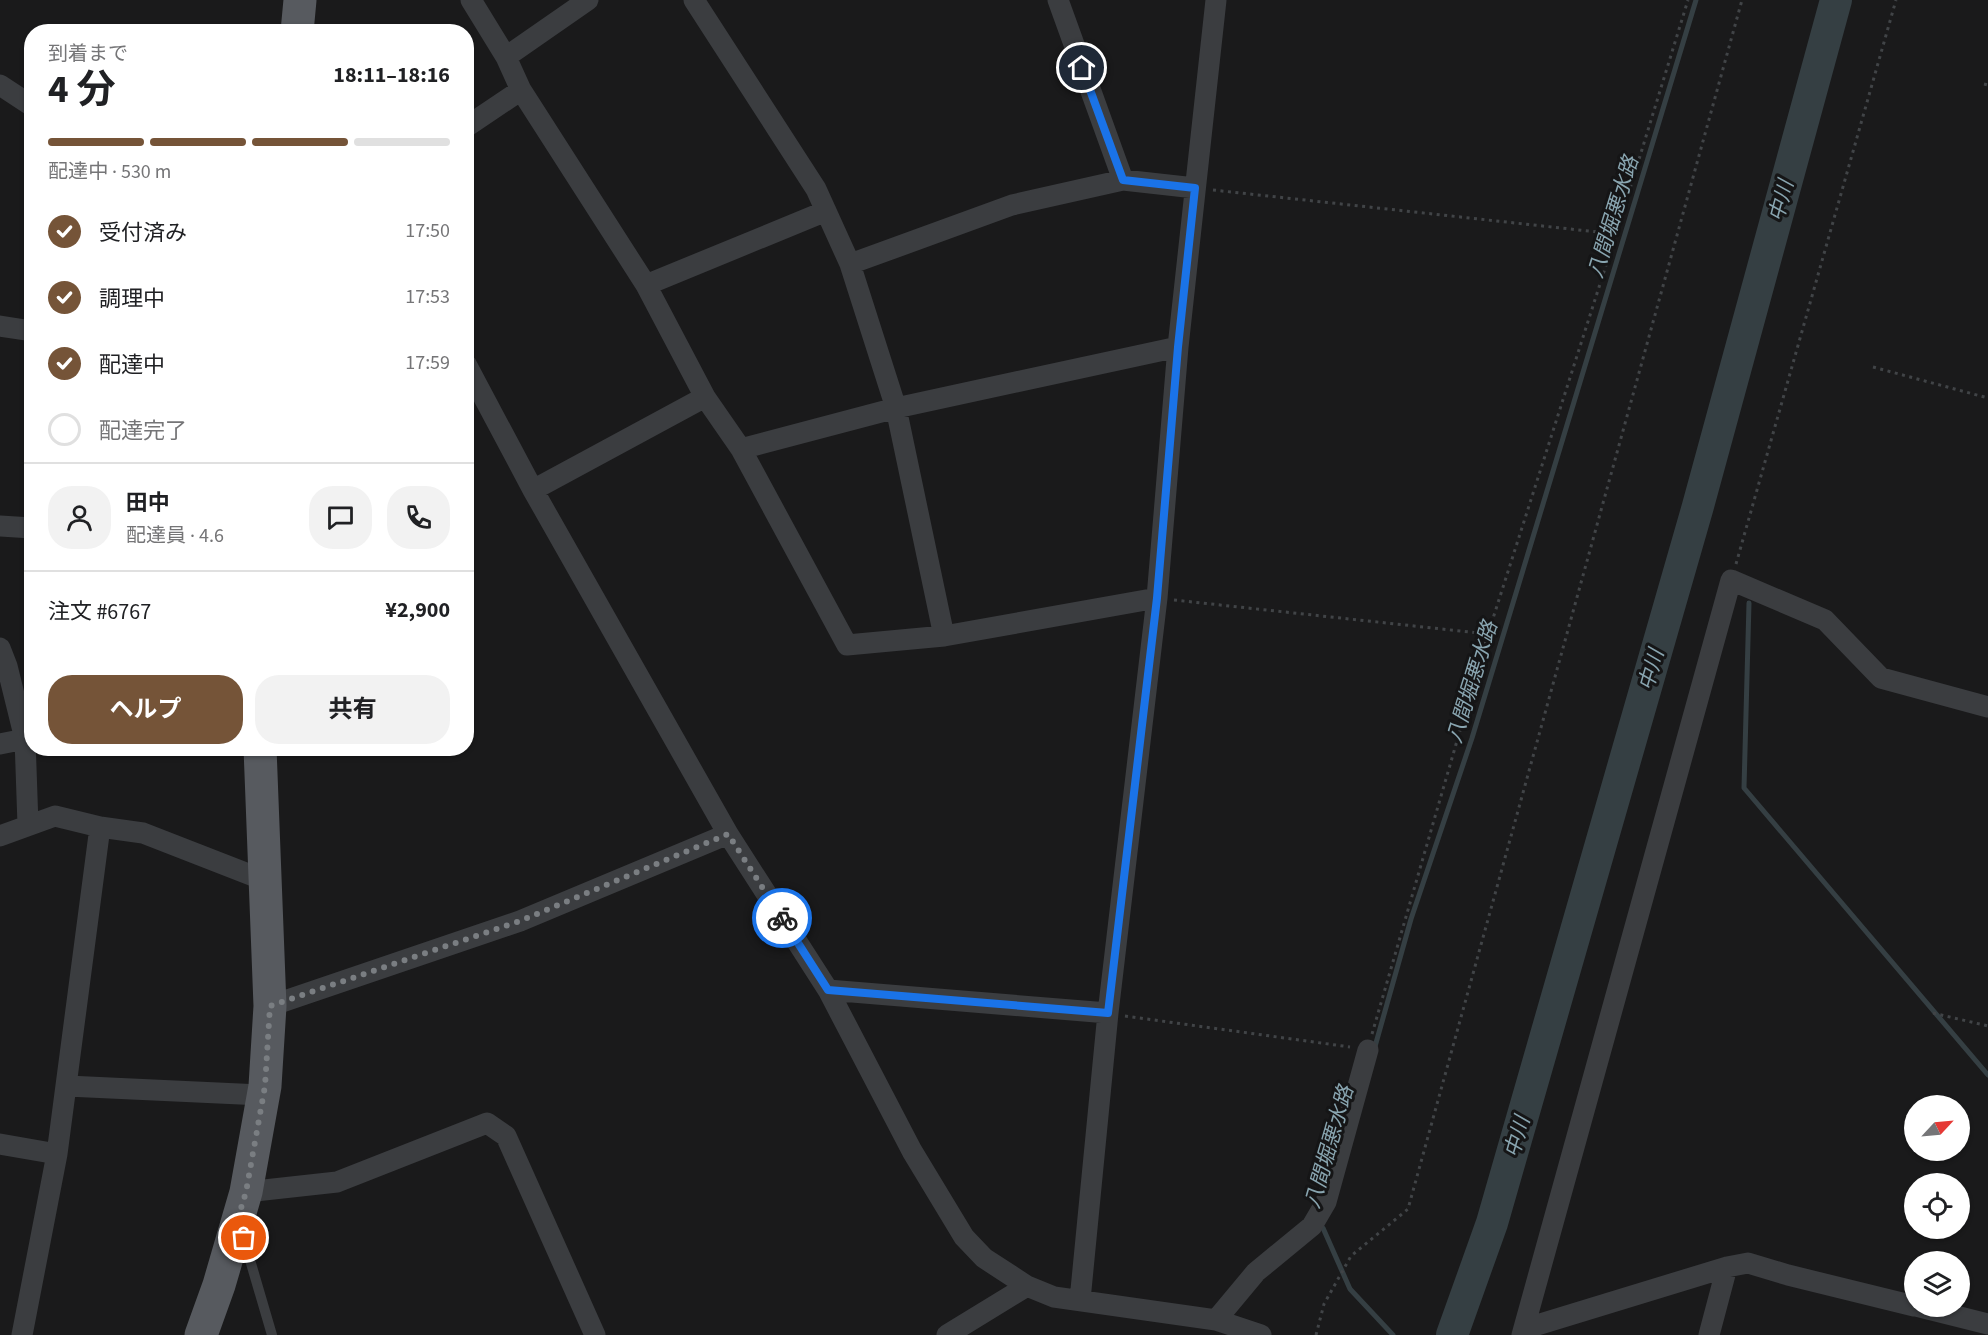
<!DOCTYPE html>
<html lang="ja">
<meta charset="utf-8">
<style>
:root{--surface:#fff;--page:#f2f2f2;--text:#202124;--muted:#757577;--line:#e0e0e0;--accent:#755438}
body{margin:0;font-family:"Source Sans 3","Noto Sans JP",sans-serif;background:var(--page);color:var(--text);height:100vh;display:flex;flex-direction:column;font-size:22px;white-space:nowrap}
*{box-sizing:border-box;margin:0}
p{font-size:20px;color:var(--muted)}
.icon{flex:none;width:33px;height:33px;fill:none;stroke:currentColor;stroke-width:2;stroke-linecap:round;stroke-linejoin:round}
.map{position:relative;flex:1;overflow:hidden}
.details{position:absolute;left:24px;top:24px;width:450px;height:732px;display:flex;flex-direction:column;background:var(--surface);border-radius:24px;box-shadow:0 2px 4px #0004}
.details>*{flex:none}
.needle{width:39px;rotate:64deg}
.buttons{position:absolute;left:1904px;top:1095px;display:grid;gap:12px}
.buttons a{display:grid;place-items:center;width:66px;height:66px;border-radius:50%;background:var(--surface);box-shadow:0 2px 4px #0004;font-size:30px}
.pin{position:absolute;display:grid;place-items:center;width:51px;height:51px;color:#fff;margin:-26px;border:3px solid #fff;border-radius:50%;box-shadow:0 2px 6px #0007}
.courier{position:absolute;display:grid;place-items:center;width:60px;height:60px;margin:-30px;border:4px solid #1a73e8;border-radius:50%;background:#fff;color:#222;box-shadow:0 2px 8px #0007}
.summary em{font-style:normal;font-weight:700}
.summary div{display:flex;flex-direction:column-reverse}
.summary{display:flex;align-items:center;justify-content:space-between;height:102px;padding:0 24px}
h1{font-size:39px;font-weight:700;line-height:45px}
.bar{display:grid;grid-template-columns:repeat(4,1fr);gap:9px 6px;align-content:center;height:72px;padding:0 24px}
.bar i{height:8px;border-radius:4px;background:var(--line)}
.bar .active{background:var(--accent)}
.bar p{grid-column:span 4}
.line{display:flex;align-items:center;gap:15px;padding:0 24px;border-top:2px solid var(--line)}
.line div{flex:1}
.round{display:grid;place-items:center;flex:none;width:63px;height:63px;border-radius:24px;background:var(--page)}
ol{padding:0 24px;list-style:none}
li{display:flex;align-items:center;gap:18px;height:66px}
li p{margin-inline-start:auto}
li .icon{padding:6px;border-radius:50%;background:var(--accent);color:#fff;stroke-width:4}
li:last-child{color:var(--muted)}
li i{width:33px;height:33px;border:3px solid var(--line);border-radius:50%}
.button{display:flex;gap:12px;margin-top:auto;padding:12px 24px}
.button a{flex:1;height:69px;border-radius:24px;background:var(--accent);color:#fff;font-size:24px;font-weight:700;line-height:69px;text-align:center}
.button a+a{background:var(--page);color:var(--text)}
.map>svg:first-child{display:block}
</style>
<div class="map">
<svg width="1988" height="1335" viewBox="0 0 1988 1335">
<rect width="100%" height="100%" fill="#1a1a1b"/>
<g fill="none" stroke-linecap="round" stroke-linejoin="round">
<path stroke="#353f43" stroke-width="5" d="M1749,603l-5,185 244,287
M1374,1050l37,-131 61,-181 224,-738
M1323,1228l27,61 43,46"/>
<path stroke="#353f43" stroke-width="32" d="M1452,1335l40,-112 206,-717 138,-506"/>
<path stroke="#414447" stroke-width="3" stroke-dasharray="3 4.5" stroke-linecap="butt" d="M1984,84l4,1
M1213,190l403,44
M1873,367l115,31
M1736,564l160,-564
M1174,600l314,34
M1933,1013l55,13
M1125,1016l225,31
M1372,1034l116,-400 128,-400 72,-234
M1316,1335l8,-31 27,-48 57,-47 334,-1209"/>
<path stroke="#3b3d40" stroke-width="10" d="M243,1236l29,99"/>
<path stroke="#3b3d40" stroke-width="21" d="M471,0l35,57 15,33 125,195 59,112 36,52 106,196 97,-9 213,-38
M694,0l122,189 34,75 46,144 48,228
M1058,0l65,180
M506,57l82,-57
M0,85l32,21
M466,127l55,-37
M850,264l162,-59 111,-25 72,8
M646,285l180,-74
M0,326l32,5
M466,364l67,126 195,344 100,156 84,161 52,86 20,21 43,28 27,11 162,23 45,15
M741,449l155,-41 282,-61
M533,490l172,-93
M0,526l32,2
M0,648l7,18 18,73 3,86
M0,744l25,-5
M0,836l55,-20 45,11 43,6 121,47
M828,990l280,23
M270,1006l250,-85 208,-87
M67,1086l196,9
M0,1144l57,10
M246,1192l91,-10 150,-59 19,13 89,199
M1080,1300l28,-287 49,-415 21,-251 38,-347
M1916,1306l72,18
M1216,1320l40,-48 56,-46 14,-24 42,-152
M1524,1329l203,-62 21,-4 40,12 126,31
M22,1335l35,-181 43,-327
M947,1335l80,-49
M1522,1335l209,-755 94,40 56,58 107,29
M1709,1335l18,-68"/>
<path stroke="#575a5f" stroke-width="33" d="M297,32l3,-32
M201,1335l18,-50 27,-93 19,-106 5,-80 -10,-258"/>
</g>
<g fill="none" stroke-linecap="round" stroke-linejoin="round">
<path stroke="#7a7e82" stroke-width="6" stroke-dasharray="0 10.8" d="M244,1238l-6,-20 8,-26 19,-106 5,-80 250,-85 208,-87 54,84"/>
<path stroke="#1a73e8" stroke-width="8" d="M782,918l46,72 280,23 49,-415 21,-251 17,-159 -72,-8 -41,-112"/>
</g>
<g text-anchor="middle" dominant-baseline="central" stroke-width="6" stroke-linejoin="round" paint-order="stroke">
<g font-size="21" font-style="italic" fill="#89a5b0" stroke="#151516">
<text transform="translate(1781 201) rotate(-75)">中川</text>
<text transform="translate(1613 217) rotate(-73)">八間堀悪水路</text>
<text transform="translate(1651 670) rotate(-74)">中川</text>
<text transform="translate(1472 682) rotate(-73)">八間堀悪水路</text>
<text transform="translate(1517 1137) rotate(-74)">中川</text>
<text transform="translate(1329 1147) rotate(-74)">八間堀悪水路</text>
</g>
</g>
</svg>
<div class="buttons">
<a><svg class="needle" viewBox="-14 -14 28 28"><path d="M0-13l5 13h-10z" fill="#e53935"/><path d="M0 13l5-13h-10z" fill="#757577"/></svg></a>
<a><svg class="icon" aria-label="locate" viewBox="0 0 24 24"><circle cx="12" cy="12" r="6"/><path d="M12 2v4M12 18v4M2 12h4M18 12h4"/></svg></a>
<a><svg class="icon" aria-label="layers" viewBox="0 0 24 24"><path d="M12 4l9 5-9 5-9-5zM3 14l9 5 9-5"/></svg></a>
</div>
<div class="pin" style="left:244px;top:1238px;background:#ea580c"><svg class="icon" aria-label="bag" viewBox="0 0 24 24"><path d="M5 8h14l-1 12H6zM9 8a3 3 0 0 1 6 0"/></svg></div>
<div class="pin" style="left:1082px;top:68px;background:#1f2937"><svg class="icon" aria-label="home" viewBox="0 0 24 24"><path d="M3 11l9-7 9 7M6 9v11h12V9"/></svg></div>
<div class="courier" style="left:782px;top:918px"><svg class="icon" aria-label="bike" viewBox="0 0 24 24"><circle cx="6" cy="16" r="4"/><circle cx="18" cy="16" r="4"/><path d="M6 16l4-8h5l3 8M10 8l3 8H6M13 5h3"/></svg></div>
<section class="details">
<div class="summary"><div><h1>4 分</h1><p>到着まで</p></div><em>18:11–18:16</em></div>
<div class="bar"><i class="active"></i><i class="active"></i><i class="active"></i><i></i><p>配達中 · 530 m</p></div>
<ol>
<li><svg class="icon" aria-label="check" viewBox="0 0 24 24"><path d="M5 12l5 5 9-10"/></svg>受付済み<p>17:50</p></li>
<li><svg class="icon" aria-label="check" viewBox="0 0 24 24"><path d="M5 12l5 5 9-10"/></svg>調理中<p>17:53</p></li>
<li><svg class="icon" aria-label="check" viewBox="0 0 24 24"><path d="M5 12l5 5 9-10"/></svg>配達中<p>17:59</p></li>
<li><i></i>配達完了</li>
</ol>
<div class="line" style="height:108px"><a class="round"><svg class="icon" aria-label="person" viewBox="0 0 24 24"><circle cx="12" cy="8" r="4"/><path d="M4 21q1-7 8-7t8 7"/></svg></a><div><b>田中</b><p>配達員 · 4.6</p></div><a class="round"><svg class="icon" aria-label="chat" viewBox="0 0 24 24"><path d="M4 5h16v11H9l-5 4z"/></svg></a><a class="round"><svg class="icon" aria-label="phone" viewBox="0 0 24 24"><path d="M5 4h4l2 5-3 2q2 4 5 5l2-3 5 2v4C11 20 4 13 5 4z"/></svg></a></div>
<div class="line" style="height:78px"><div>注文 #6767</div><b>¥2,900</b></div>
<div class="button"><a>ヘルプ</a><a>共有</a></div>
</section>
</div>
